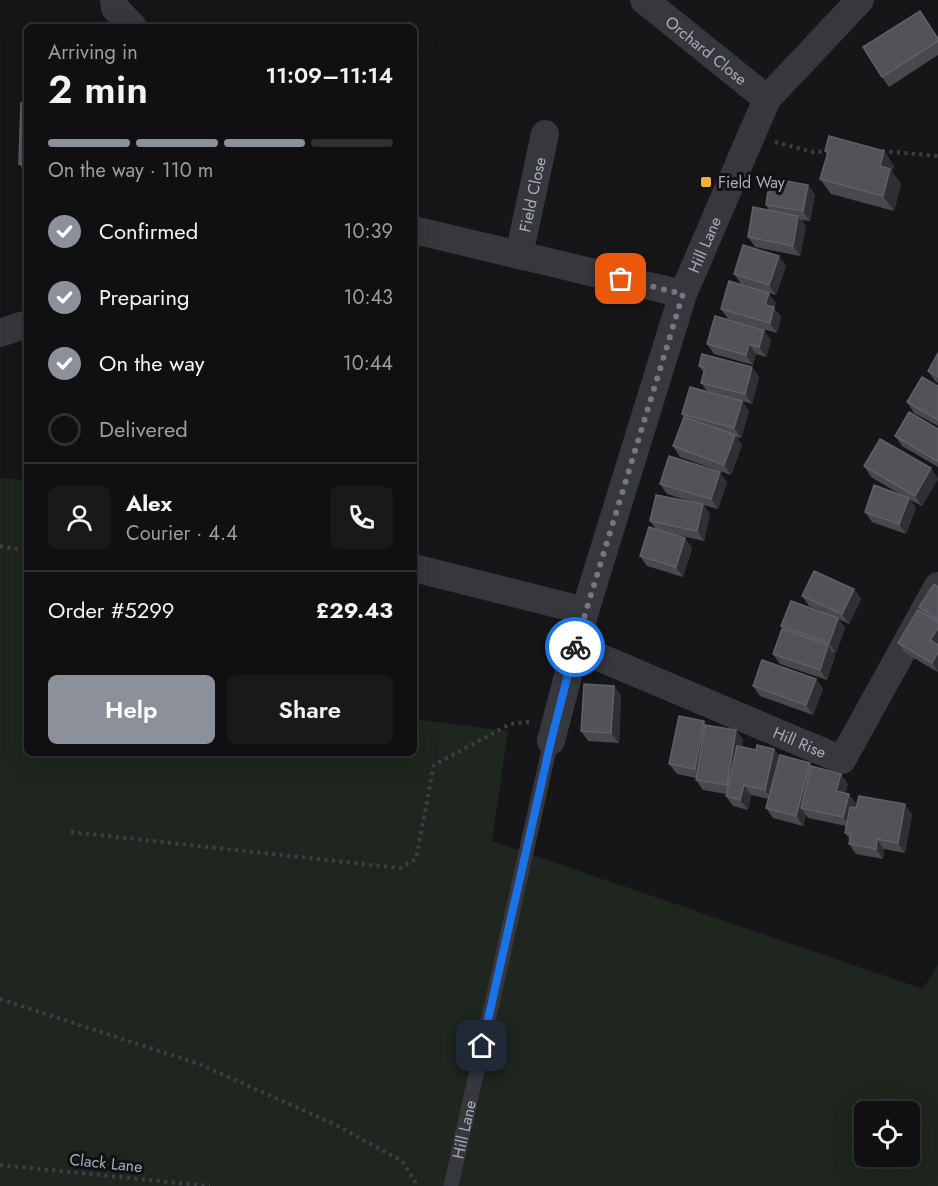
<!DOCTYPE html>
<meta charset="utf-8">
<style>
:root{--surface:#101012;--page:#19191b;--text:#f1f3f6;--muted:#9c9d9f;--line:#303032;--accent:#8c9099}
body{margin:0;font-family:Jost,sans-serif;background:var(--page);color:var(--text);height:100vh;display:flex;flex-direction:column;font-size:22px;white-space:nowrap}
*{box-sizing:border-box;margin:0}
p{font-size:20px;color:var(--muted)}
.icon{flex:none;width:33px;height:33px;fill:none;stroke:currentColor;stroke-width:2;stroke-linecap:round;stroke-linejoin:round}
.map{position:relative;flex:1;overflow:hidden}
.sheet{position:absolute;left:24px;top:24px;width:393px;height:732px;display:flex;flex-direction:column;background:var(--surface);border-radius:9px;box-shadow:0 6px 24px #0002,0 0 0 2px var(--line)}
.sheet>*{flex:none}
.tools{position:absolute;left:854px;top:1101px;display:grid;gap:12px}
.tools a{display:grid;place-items:center;width:66px;height:66px;border-radius:9px;background:var(--surface);box-shadow:0 6px 24px #0002,0 0 0 2px var(--line);font-size:30px}
.pin{position:absolute;display:grid;place-items:center;width:51px;height:51px;color:#fff;margin:-26px;border-radius:12px;box-shadow:0 3px 9px #0006}
.courier{position:absolute;display:grid;place-items:center;width:60px;height:60px;margin:-30px;border:4px solid #1a73e8;border-radius:50%;background:#fff;color:#222;box-shadow:0 2px 8px #0007}
.headline em{font-style:normal;font-weight:600}
.headline div{display:flex;flex-direction:column-reverse}
.headline{display:flex;align-items:center;justify-content:space-between;height:102px;padding:0 24px}
h1{font-size:39px;font-weight:600;line-height:45px}
.bar{display:grid;grid-template-columns:repeat(4,1fr);gap:9px 6px;align-content:center;height:72px;padding:0 24px}
.bar i{height:8px;border-radius:4px;background:var(--line)}
.bar .on{background:var(--accent)}
.bar p{grid-column:span 4}
.line{display:flex;align-items:center;gap:15px;padding:0 24px;border-top:2px solid var(--line)}
.line div{flex:1}
.round{display:grid;place-items:center;flex:none;width:63px;height:63px;border-radius:9px;background:var(--page)}
ol{padding:0 24px;list-style:none}
li{display:flex;align-items:center;gap:18px;height:66px}
li p{margin-inline-start:auto}
li .icon{padding:6px;border-radius:50%;background:var(--accent);color:#fff;stroke-width:4}
li:last-child{color:var(--muted)}
li i{width:33px;height:33px;border:3px solid var(--line);border-radius:50%}
.button{display:flex;gap:12px;margin-top:auto;padding:12px 24px}
.button a{flex:1;height:69px;border-radius:9px;background:var(--accent);color:#fff;font-size:24px;font-weight:600;line-height:69px;text-align:center}
.button a+a{background:var(--page);color:var(--text)}
.map>svg:first-child{display:block}
</style>
<div class="map">
<svg width="938" height="1186" viewBox="0 0 938 1186">
<rect width="100%" height="100%" fill="#161618"/>
<path fill="#1e261f" fill-rule="evenodd" d="M0,478l27,2v273h387v-34l94,12 -16,110 431,148 15,-25v222h-938zM864,1112h45v44h-45z"/>
<g fill="none" stroke-linecap="round" stroke-linejoin="round">
<path stroke="#3d3f44" stroke-width="4" stroke-dasharray="3 4.5" stroke-linecap="butt" d="M775,142l38,10 17,-1
M882,151l56,5
M0,546l27,5
M71,832l329,36 16,-9 18,-94 76,-41 19,-2
M0,999l199,65 135,60 68,37 16,25
M0,1165l210,21"/>
<path stroke="#37383d" stroke-width="15" id="s1" d="M451,1186l100,-445"/>
<g stroke="#37383d" stroke-width="28">
<path d="M114,0l1,8 18,19"/>
<path id="s2" d="M644,0l123,99"/>
<path d="M414,230l269,64"/>
<path id="s3" d="M519,255l26,-121"/>
<path d="M0,333l27,-9"/>
<path d="M414,568l171,43"/>
<path id="s4" d="M575,647l267,113 96,-174"/>
<path id="s5" d="M551,741l34,-130 98,-317 84,-195 93,-99"/>
</g>
</g>
<path fill="#47494d" d="M927,21l11,17v17l-49,32 -7,-10z
M27,103v72l-8,-11z
M825,151h59l10,15 -2,6 9,12 -7,27 -63,-17 -11,-15 7,-24z
M808,185l7,10 -5,26 -9,-1 5,6 -6,30 -45,-9 -7,-10 21,-27 -3,-5z
M779,256l7,10 -10,29 -35,-11 -7,-10z
M776,303l-2,5 7,9 -4,16 -49,-14 -7,-10z
M771,340l-5,17 -10,-3 -3,11 -39,-11 -7,-10z
M938,353v30l-3,-2 -7,-10z
M699,366l53,1 7,10 -7,27 -10,-3 7,10 -8,27 -5,-1 6,8 -11,30 -51,-18 -7,-11 11,-29 -2,-3 25,-23 -6,-8 3,-10z
M938,386v40l-24,-13 -7,-11z
M938,429v38l-36,-21 -7,-10z
M864,466l67,2 7,11 -16,27 -12,-6 6,8 -10,26 -34,-12 -7,-10 38,-16 -32,-19z
M727,482l-9,27 -15,-4 7,9 -6,27 -31,-7 19,14 -9,29 -36,-11 -7,-10 16,-27 -6,-8 46,-18 -29,-9 -7,-10z
M938,587v85l-33,-19 -7,-10 26,-29 -5,-7z
M854,589l7,10 -12,25 -10,-5 6,9 -9,25 -3,-1 2,4 -8,24 -47,-16 -7,-10 11,-24 -3,-4 47,-12 -19,-8 -7,-10z
M816,679l7,10 -10,26 -53,-19 -7,-10z
M614,686l7,10 -2,47 -31,-2 -7,-10z
M704,721l3,4 29,5 7,10 -1,7 14,3 18,-1 6,8 32,10 36,17 -3,9 4,1 7,10 -1,4 57,6 -7,39 -21,-4 -1,10 -27,-5 -7,-10 1,-4 -5,-7 1,-7 -38,-8 -2,-3 -3,11 -30,-8 -7,-10 3,-9 -18,-4 -3,15 -15,-4 -7,-10v-2l-23,-4 -7,-10v-2l-19,-4 -8,-10z"/>
<path fill="#2f3033" d="M884,151l10,15 -2,6 9,12 -7,27 -11,-15 -3,-30z
M808,185l7,10 -5,26 -7,-10z
M798,216l8,10 -6,30 -7,-10z
M779,256l7,10 -10,29 -7,-10z
M769,293l7,10 -2,5 7,9 -4,16 -7,-10 -5,-18z
M764,330l7,10 -5,17 -7,-10z
M749,344l7,10 -3,11 -7,-10z
M752,367l7,10 -7,27 -7,-10z
M742,401l7,10 -8,27 -7,-10z
M735,435l7,10 -11,30 -7,-10z
M931,468l7,11 -16,27 -7,-10z
M720,472l7,10 -9,27 -7,-10z
M909,498l7,10 -10,26 -7,-10z
M703,504l7,10 -6,27 -7,-10z
M685,538l7,10 -9,29 -7,-10z
M854,589l7,10 -12,25 -7,-10z
M838,618l7,10 -9,25 -7,-10z
M938,628v21l-8,-9z
M828,645l7,11 -8,24 -7,-10z
M938,652v20l-6,-9z
M816,679l7,10 -10,26 -7,-10z
M614,686l7,10 -2,47 -8,-10z
M704,721l7,10 -9,48 -7,-10z
M736,730l7,10 -9,55 -7,-10z
M774,749l7,10 -9,41 -7,-10z
M810,763l7,10 -16,35 5,7 -3,11 -7,-10z
M841,774l7,10 -5,17 -7,-10z
M744,785l7,10 -3,15 -8,-10z
M849,794l7,10 -6,23 -7,-10z
M905,804l7,10 -7,39 -7,-10z
M877,839l7,10 -1,10 -7,-10z"/>
<path fill="#525359" stroke="#5f6168" stroke-width="1.5" d="M920,11l18,28v2l-56,36 -19,-30z
M21,103h6v62l-8,-1z
M829,136l55,15 -4,15 10,3 -7,27 -63,-17 8,-27 -3,-1z
M770,178l38,7 -5,26 -37,-6z
M753,207l45,9 -5,30 -45,-9z
M743,245l36,11 -10,29 -35,-11z
M729,281l40,12 -4,12 9,2 -4,16 -49,-14z
M715,316l49,14 -5,17 -10,-3 -3,11 -39,-11z
M938,353v24l-10,-6z
M702,354l50,13 -7,27 -44,-11 4,-15 -6,-2z
M922,377l16,9v34l-31,-18z
M690,387l52,14 -8,27 -52,-14z
M909,412l29,17v30l-1,2 -42,-25z
M684,417l51,18 -11,30 -51,-19z
M880,439l51,29 -16,28 -51,-30z
M669,456l51,16 -9,27 -51,-15z
M874,485l35,13 -10,26 -34,-12z
M656,495l47,9 -6,27 -47,-10z
M649,527l36,11 -9,29 -36,-11z
M814,571l40,18 -12,25 -40,-18z
M934,584l4,3v33l-19,-13z
M791,601l47,17 -9,25 -48,-17z
M918,610l20,12v6l-8,12 8,5v7l-6,11 -34,-20z
M782,629l46,16 -8,25 -47,-16z
M762,660l54,19 -10,26 -53,-19z
M584,684l30,2 -3,47 -30,-2z
M679,716l25,5 -9,48 -26,-5z
M705,725l31,5 -9,55 -31,-5z
M757,745l17,4 -9,41 -21,-5 -4,15 -14,-4 11,-50 19,4z
M780,755l30,8 -14,53 -30,-8z
M811,766l30,8 -5,17 13,3 -6,23 -42,-9z
M859,796l46,8 -7,39 -21,-4 -1,10 -27,-5 2,-10 -6,-1 5,-26 6,1z"/>
<g fill="none" stroke-linecap="round" stroke-linejoin="round">
<path stroke="#757880" stroke-width="6" stroke-dasharray="0 10.8" d="M575,647l108,-353 -62,-15"/>
<path stroke="#1a73e8" stroke-width="8" d="M482,1046l69,-305 24,-94"/>
</g>
<rect fill="#f2b134" stroke="#111113" stroke-width="2" x="700" y="176" width="12" height="12" rx="3"/>
<g text-anchor="middle" dominant-baseline="central" stroke-width="6" stroke-linejoin="round" paint-order="stroke">
<g font-size="16" fill="#a8adb8" stroke="#111113">
<text stroke="none"><textPath href="#s2" startOffset="80">Orchard Close</textPath></text>
<text stroke="none"><textPath href="#s3" startOffset="62">Field Close</textPath></text>
<text stroke="none"><textPath href="#s5" startOffset="520">Hill Lane</textPath></text>
<text stroke="none"><textPath href="#s4" startOffset="244">Hill Rise</textPath></text>
<text stroke="none"><textPath href="#s1" startOffset="58">Hill Lane</textPath></text>
<text transform="translate(106 1163) rotate(6)">Clack Lane</text>
</g>
<g font-size="16" fill="#a8adb8" stroke="#111113" text-anchor="start">
<text x="718" y="182">Field Way</text>
</g>
</g>
</svg>
<div class="tools">
<a><svg class="icon" aria-label="locate" viewBox="0 0 24 24"><circle cx="12" cy="12" r="6"/><path d="M12 2v4M12 18v4M2 12h4M18 12h4"/></svg></a>
</div>
<div class="pin" style="left:621px;top:279px;background:#ea580c"><svg class="icon" aria-label="bag" viewBox="0 0 24 24"><path d="M5 8h14l-1 12H6zM9 8a3 3 0 0 1 6 0"/></svg></div>
<div class="pin" style="left:482px;top:1046px;background:#1f2937"><svg class="icon" aria-label="home" viewBox="0 0 24 24"><path d="M3 11l9-7 9 7M6 9v11h12V9"/></svg></div>
<div class="courier" style="left:575px;top:647px"><svg class="icon" aria-label="bike" viewBox="0 0 24 24"><circle cx="6" cy="16" r="4"/><circle cx="18" cy="16" r="4"/><path d="M6 16l4-8h5l3 8M10 8l3 8H6M13 5h3"/></svg></div>
<section class="sheet">
<div class="headline"><div><h1>2 min</h1><p>Arriving in</p></div><em>11:09–11:14</em></div>
<div class="bar"><i class="on"></i><i class="on"></i><i class="on"></i><i></i><p>On the way · 110 m</p></div>
<ol>
<li><svg class="icon" aria-label="check" viewBox="0 0 24 24"><path d="M5 12l5 5 9-10"/></svg>Confirmed<p>10:39</p></li>
<li><svg class="icon" aria-label="check" viewBox="0 0 24 24"><path d="M5 12l5 5 9-10"/></svg>Preparing<p>10:43</p></li>
<li><svg class="icon" aria-label="check" viewBox="0 0 24 24"><path d="M5 12l5 5 9-10"/></svg>On the way<p>10:44</p></li>
<li><i></i>Delivered</li>
</ol>
<div class="line" style="height:108px"><a class="round"><svg class="icon" aria-label="person" viewBox="0 0 24 24"><circle cx="12" cy="8" r="4"/><path d="M4 21q1-7 8-7t8 7"/></svg></a><div><b>Alex</b><p>Courier · 4.4</p></div><a class="round"><svg class="icon" aria-label="phone" viewBox="0 0 24 24"><path d="M5 4h4l2 5-3 2q2 4 5 5l2-3 5 2v4C11 20 4 13 5 4z"/></svg></a></div>
<div class="line" style="height:78px"><div>Order #5299</div><b>£29.43</b></div>
<div class="button"><a>Help</a><a>Share</a></div>
</section>
</div>
